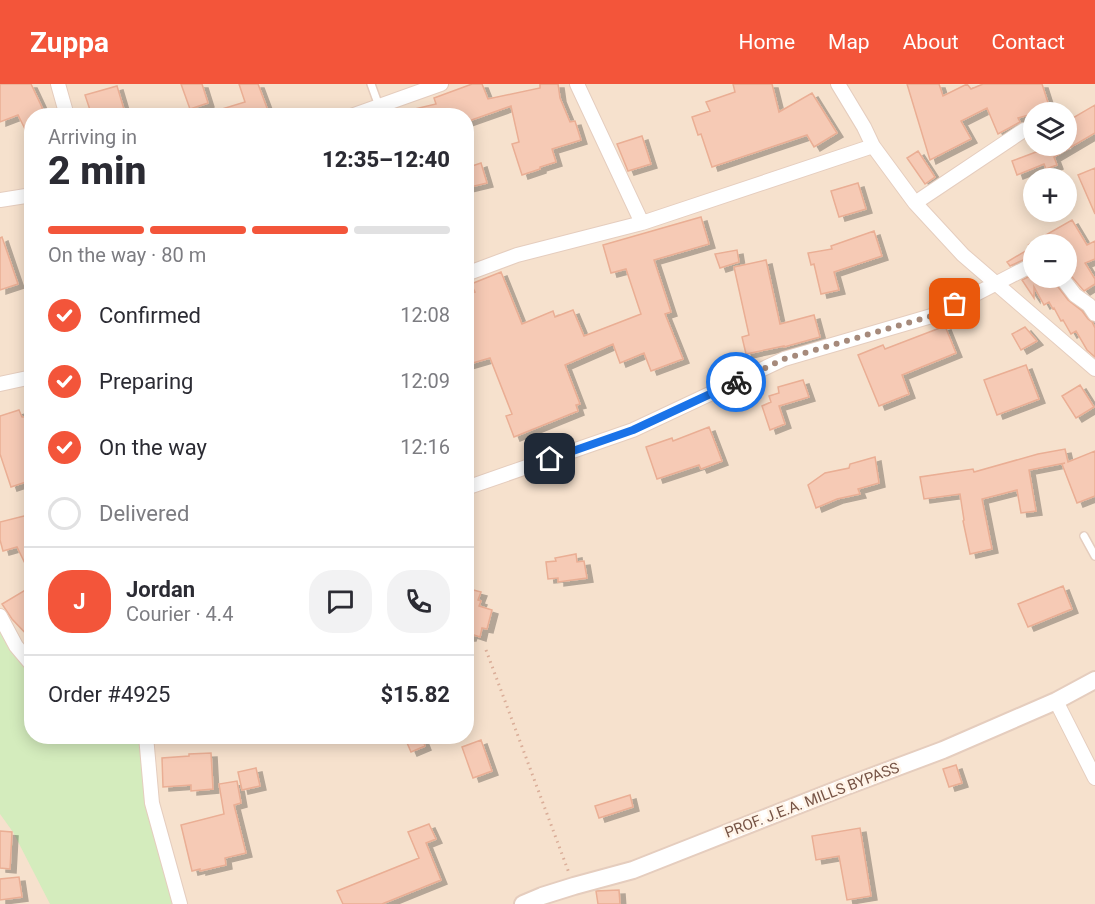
<!DOCTYPE html>
<meta charset="utf-8">
<style>
:root{--surface:#fff;--page:#f2f2f3;--text:#2b2b33;--muted:#7c7c81;--line:#e1e1e2;--accent:#f3553a}
body{margin:0;font-family:Roboto,sans-serif;background:var(--page);color:var(--text);height:100vh;display:flex;flex-direction:column;font-size:22px;white-space:nowrap}
*{box-sizing:border-box;margin:0}
p{font-size:20px;color:var(--muted)}
.icon{flex:none;width:33px;height:33px;fill:none;stroke:currentColor;stroke-width:2;stroke-linecap:round;stroke-linejoin:round}
.map{position:relative;flex:1;overflow:hidden}
.side{position:absolute;left:24px;top:24px;width:450px;height:636px;display:flex;flex-direction:column;background:var(--surface);border-radius:24px;box-shadow:0 3px 15px #0003}
.side>*{flex:none}
.buttons{position:absolute;left:1023px;top:18px;display:grid;gap:12px}
.buttons a{display:grid;place-items:center;width:54px;height:54px;border-radius:50%;background:var(--surface);box-shadow:0 3px 15px #0003;font-size:30px}
.pin{position:absolute;display:grid;place-items:center;width:51px;height:51px;color:#fff;margin:-26px;border-radius:12px;box-shadow:0 3px 9px #0006}
.courier{position:absolute;display:grid;place-items:center;width:60px;height:60px;margin:-30px;border:4px solid #1a73e8;border-radius:50%;background:#fff;color:#222;box-shadow:0 2px 8px #0007}
.overview em{font-style:normal;font-weight:800}
.overview div{display:flex;flex-direction:column-reverse}
.overview{display:flex;align-items:center;justify-content:space-between;height:102px;padding:0 24px}
h1{font-size:39px;font-weight:800;line-height:45px}
.bar{display:grid;grid-template-columns:repeat(4,1fr);gap:9px 6px;align-content:center;height:72px;padding:0 24px}
.bar i{height:8px;border-radius:4px;background:var(--line)}
.bar .active{background:var(--accent)}
.bar p{grid-column:span 4}
.line{display:flex;align-items:center;gap:15px;padding:0 24px;border-top:2px solid var(--line)}
.line div{flex:1}
.round{display:grid;place-items:center;flex:none;width:63px;height:63px;border-radius:24px;background:var(--page)}
ol{padding:0 24px;list-style:none}
li{display:flex;align-items:center;gap:18px;height:66px}
li p{margin-inline-start:auto}
li .icon{padding:6px;border-radius:50%;background:var(--accent);color:#fff;stroke-width:4}
li:last-child{color:var(--muted)}
li i{width:33px;height:33px;border:3px solid var(--line);border-radius:50%}
header{display:flex;align-items:center;gap:36px;box-sizing:border-box;height:84px;padding:0 30px;background:var(--accent);color:#fff}
header strong{font-size:28px}
nav{display:flex;gap:33px;margin-inline-start:auto;font-size:21px}
.map>svg:first-child{display:block}
</style>
<header>
<strong>Zuppa</strong>
<nav><a>Home</a><a>Map</a><a>About</a><a>Contact</a></nav>
</header>
<div class="map">
<svg width="1095" height="820" viewBox="0 0 1095 820">
<defs>
<filter id="shadow"><feDropShadow dx="6" dy="4" stdDeviation="0" flood-color="#0004"/></filter>
</defs>
<rect width="100%" height="100%" fill="#fef0df"/>
<path fill="#f6e1cd" fill-rule="evenodd" d="M0,0h1095v820h-1095zM1034,28h32v34h-32zM32,32h434v620h-434zM1034,94h32v34h-32zM1034,160h32v34h-32z"/>
<path fill="#d4ecbd" d="M0,535l27,48 4,6 1,63 107,1 33,167h-122l-37,-72 -13,-18z"/>
<path fill="#f6cab5" stroke="#eaae94" stroke-width="1.5" filter="url(#shadow)" d="M0,0h31l15,32h-14v27l-14,-28 -18,7z
M181,0h21l6,19 -18,6z
M239,0h19l12,32h-58v-4l33,-10z
M472,0h10l6,15 52,-11v-4h18l2,14 10,24 5,-1 6,19 -29,9 4,13 -16,5v2l-18,6 -10,-31 7,-2 -8,-36 -45,16v-6h-59l-1,-5 30,-7 -2,-6z
M733,0h39l7,28 33,-19 25,40 -23,14 -7,-12 -95,32 -11,-33 -3,1 -6,-18 18,-6 -4,-9 29,-10z
M907,0h32l4,12 24,-12 4,5 12,-5h59l8,25 -32,9 2,4 -22,12 -11,-26 -26,13 10,18 -41,21z
M117,2l9,30h-34l-7,-21z
M1095,21v28l-41,24 3,8 -11,4 -2,-5 -27,11 -5,-14 40,-15h14v-24z
M642,52l9,28 -23,7 -11,-27z
M918,67l17,26 -10,7 -18,-26z
M481,79l6,20 -21,5v-20z
M1095,84v46l-17,-39z
M858,99l8,26 -27,8 -8,-26z
M701,133l8,27 -55,16 17,52 -6,2 18,45 -32,12 -7,-18 -24,10 -7,-19 -48,21 15,39 -4,1 2,6 -64,26 -8,-21 6,-2 -22,-56 -24,7v-70l9,-3 -4,-8 30,-12 21,52 31,-13 2,6 18,-7 11,26 57,-22 -15,-45 -15,4 -8,-28z
M1072,136l15,25 8,-4v18l-10,4 10,16v5l-11,7 -18,-21v-26h-36z
M874,147l8,25 -48,16 5,18 -18,4 -7,-30 -3,1 -3,-12 24,-4 -1,-3z
M2,153l16,47 -18,6v-52z
M1034,162v9l-24,11 -3,-4z
M737,166l2,12 -19,6 -5,-14z
M766,176l14,64 34,-9 6,22 -36,10v-1l-38,8 -4,-17 7,-2 -15,-68z
M1034,190v4h19l2,5 13,17 14,11 6,8 4,3 3,6v29l-8,-7 -11,-19 -5,3 -8,-14 -2,1 -7,-13 -1,1 -4,-7 -5,3 -10,-18v11l-12,-18z
M945,242l11,27 -54,22 7,19 -30,12 -21,-51 25,-10 2,4z
M1025,243l12,14 -16,9 -9,-16z
M1026,281l13,34 -42,16 -13,-35z
M803,296l6,17 -30,9 6,18 -15,6 -8,-24 9,-4 -2,-6 10,-3 -1,-6z
M1080,301l14,22 -18,11 -14,-22z
M19,326l3,7h4l6,18v45l-21,7 -11,-33v-38z
M709,343l13,34 -21,8 -2,-4 -42,14 -11,-32 26,-9 1,3z
M1065,365l3,13 27,-11v45l-18,7 -15,-39 3,-1 -36,7 7,41 -15,2 -4,-23 -35,9 10,50 -22,5 -7,-33 1,-1 -4,-26 -36,5 -4,-22 53,-8 1,3 64,-18z
M875,373l4,26 -21,6 2,5 -23,5 -21,9 -8,-23 17,-12 24,-5 1,-4z
M32,430v64l-15,-31 -14,4 -3,-11v-18z
M576,470l1,8 7,-1 3,17 -29,4v-4l-10,1 -2,-17 10,-1 -1,-3z
M32,502v54l-20,-21 -10,-15z
M1063,502l9,23 -44,18 -10,-23z
M466,504l15,4 -3,8 3,1 -2,5 13,4 -5,19 -5,-1 -2,9 -9,-3 -1,3h-4z
M404,652h17l4,10 -14,6z
M481,656l11,31 -19,7 -11,-31z
M211,669l2,36 -22,2v-6l-28,2 -1,-29 27,-2v-2z
M956,681l6,18 -13,4 -6,-18z
M256,684l4,18 -18,4 -4,-18z
M237,697l4,22 -7,2 12,48 -21,5 1,7 -26,6v-2l-8,2 -11,-46 43,-11 -5,-30z
M630,711l3,12 -34,11 -4,-12z
M429,740l7,15 -10,4 15,37 -59,24h-39l-6,-13 82,-33 -11,-26z
M860,744l11,68 -24,4 -8,-44 -23,4 -4,-24z
M0,747l12,1 -2,37 -10,-1z
M19,793l3,20 -22,3v-21z
M619,806l1,14h-22l-2,-13z"/>
<g fill="none" stroke-linecap="round" stroke-linejoin="round">
<g stroke="#e5cdbe" stroke-width="10">
<path id="service" d="M371,0l8,22
M1084,452l11,20"/>
</g>
<g stroke="#e5cdbe" stroke-width="16">
<path id="minor" d="M58,0l9,32
M577,0l65,139
M838,0l26,43 9,19 42,57 48,52 132,114
M351,32l90,-32
M0,116l32,-5
M915,119l109,-73
M466,190l51,-19 125,-32 231,-77
M1062,194l13,17 14,10 6,9
M0,300l32,-7
M466,404l167,-58 151,-71 151,-44 99,-51
M0,532l16,30 16,19
M1056,617l39,77
M146,652l6,67 28,101"/>
</g>
<g stroke="#e5cdbe" stroke-width="20">
<path id="tertiary" d="M523,820l19,-8 32,-10 59,-16 211,-83 99,-37 113,-49 39,-21"/>
</g>
<path stroke="#daad98" stroke-width="3" stroke-dasharray="1.5 4.5" stroke-linecap="butt" d="M486,566l83,223"/>
<use href="#service" stroke="#fff" stroke-width="7"/>
<use href="#minor" stroke="#fff" stroke-width="14"/>
<use href="#tertiary" stroke="#fff" stroke-width="16"/>
</g>
<g fill="none" stroke-linecap="round" stroke-linejoin="round">
<path stroke="#a68a7b" stroke-width="6" stroke-dasharray="0 10.8" d="M736,298l48,-23 151,-44 20,-11"/>
<path stroke="#1a73e8" stroke-width="8" d="M550,375l83,-29 103,-48"/>
</g>
<g text-anchor="middle" dominant-baseline="central" stroke-width="5" stroke-linejoin="round" paint-order="stroke">
<g font-size="15" fill="#765345" stroke="#fff4e8">
<text transform="translate(812 716) rotate(-21)">PROF. J.E.A. MILLS BYPASS</text>
</g>
</g>
</svg>
<div class="buttons">
<a><svg class="icon" aria-label="layers" viewBox="0 0 24 24"><path d="M12 4l9 5-9 5-9-5zM3 14l9 5 9-5"/></svg></a>
<a>+</a>
<a>−</a>
</div>
<div class="pin" style="left:955px;top:220px;background:#ea580c"><svg class="icon" aria-label="bag" viewBox="0 0 24 24"><path d="M5 8h14l-1 12H6zM9 8a3 3 0 0 1 6 0"/></svg></div>
<div class="pin" style="left:550px;top:375px;background:#1f2937"><svg class="icon" aria-label="home" viewBox="0 0 24 24"><path d="M3 11l9-7 9 7M6 9v11h12V9"/></svg></div>
<div class="courier" style="left:736px;top:298px"><svg class="icon" aria-label="bike" viewBox="0 0 24 24"><circle cx="6" cy="16" r="4"/><circle cx="18" cy="16" r="4"/><path d="M6 16l4-8h5l3 8M10 8l3 8H6M13 5h3"/></svg></div>
<section class="side">
<div class="overview"><div><h1>2 min</h1><p>Arriving in</p></div><em>12:35–12:40</em></div>
<div class="bar"><i class="active"></i><i class="active"></i><i class="active"></i><i></i><p>On the way · 80 m</p></div>
<ol>
<li><svg class="icon" aria-label="check" viewBox="0 0 24 24"><path d="M5 12l5 5 9-10"/></svg>Confirmed<p>12:08</p></li>
<li><svg class="icon" aria-label="check" viewBox="0 0 24 24"><path d="M5 12l5 5 9-10"/></svg>Preparing<p>12:09</p></li>
<li><svg class="icon" aria-label="check" viewBox="0 0 24 24"><path d="M5 12l5 5 9-10"/></svg>On the way<p>12:16</p></li>
<li><i></i>Delivered</li>
</ol>
<div class="line" style="height:108px"><b class="round" style="background:var(--accent);color:#fff">J</b><div><b>Jordan</b><p>Courier · 4.4</p></div><a class="round"><svg class="icon" aria-label="chat" viewBox="0 0 24 24"><path d="M4 5h16v11H9l-5 4z"/></svg></a><a class="round"><svg class="icon" aria-label="phone" viewBox="0 0 24 24"><path d="M5 4h4l2 5-3 2q2 4 5 5l2-3 5 2v4C11 20 4 13 5 4z"/></svg></a></div>
<div class="line" style="height:78px"><div>Order #4925</div><b>$15.82</b></div>
</section>
</div>
